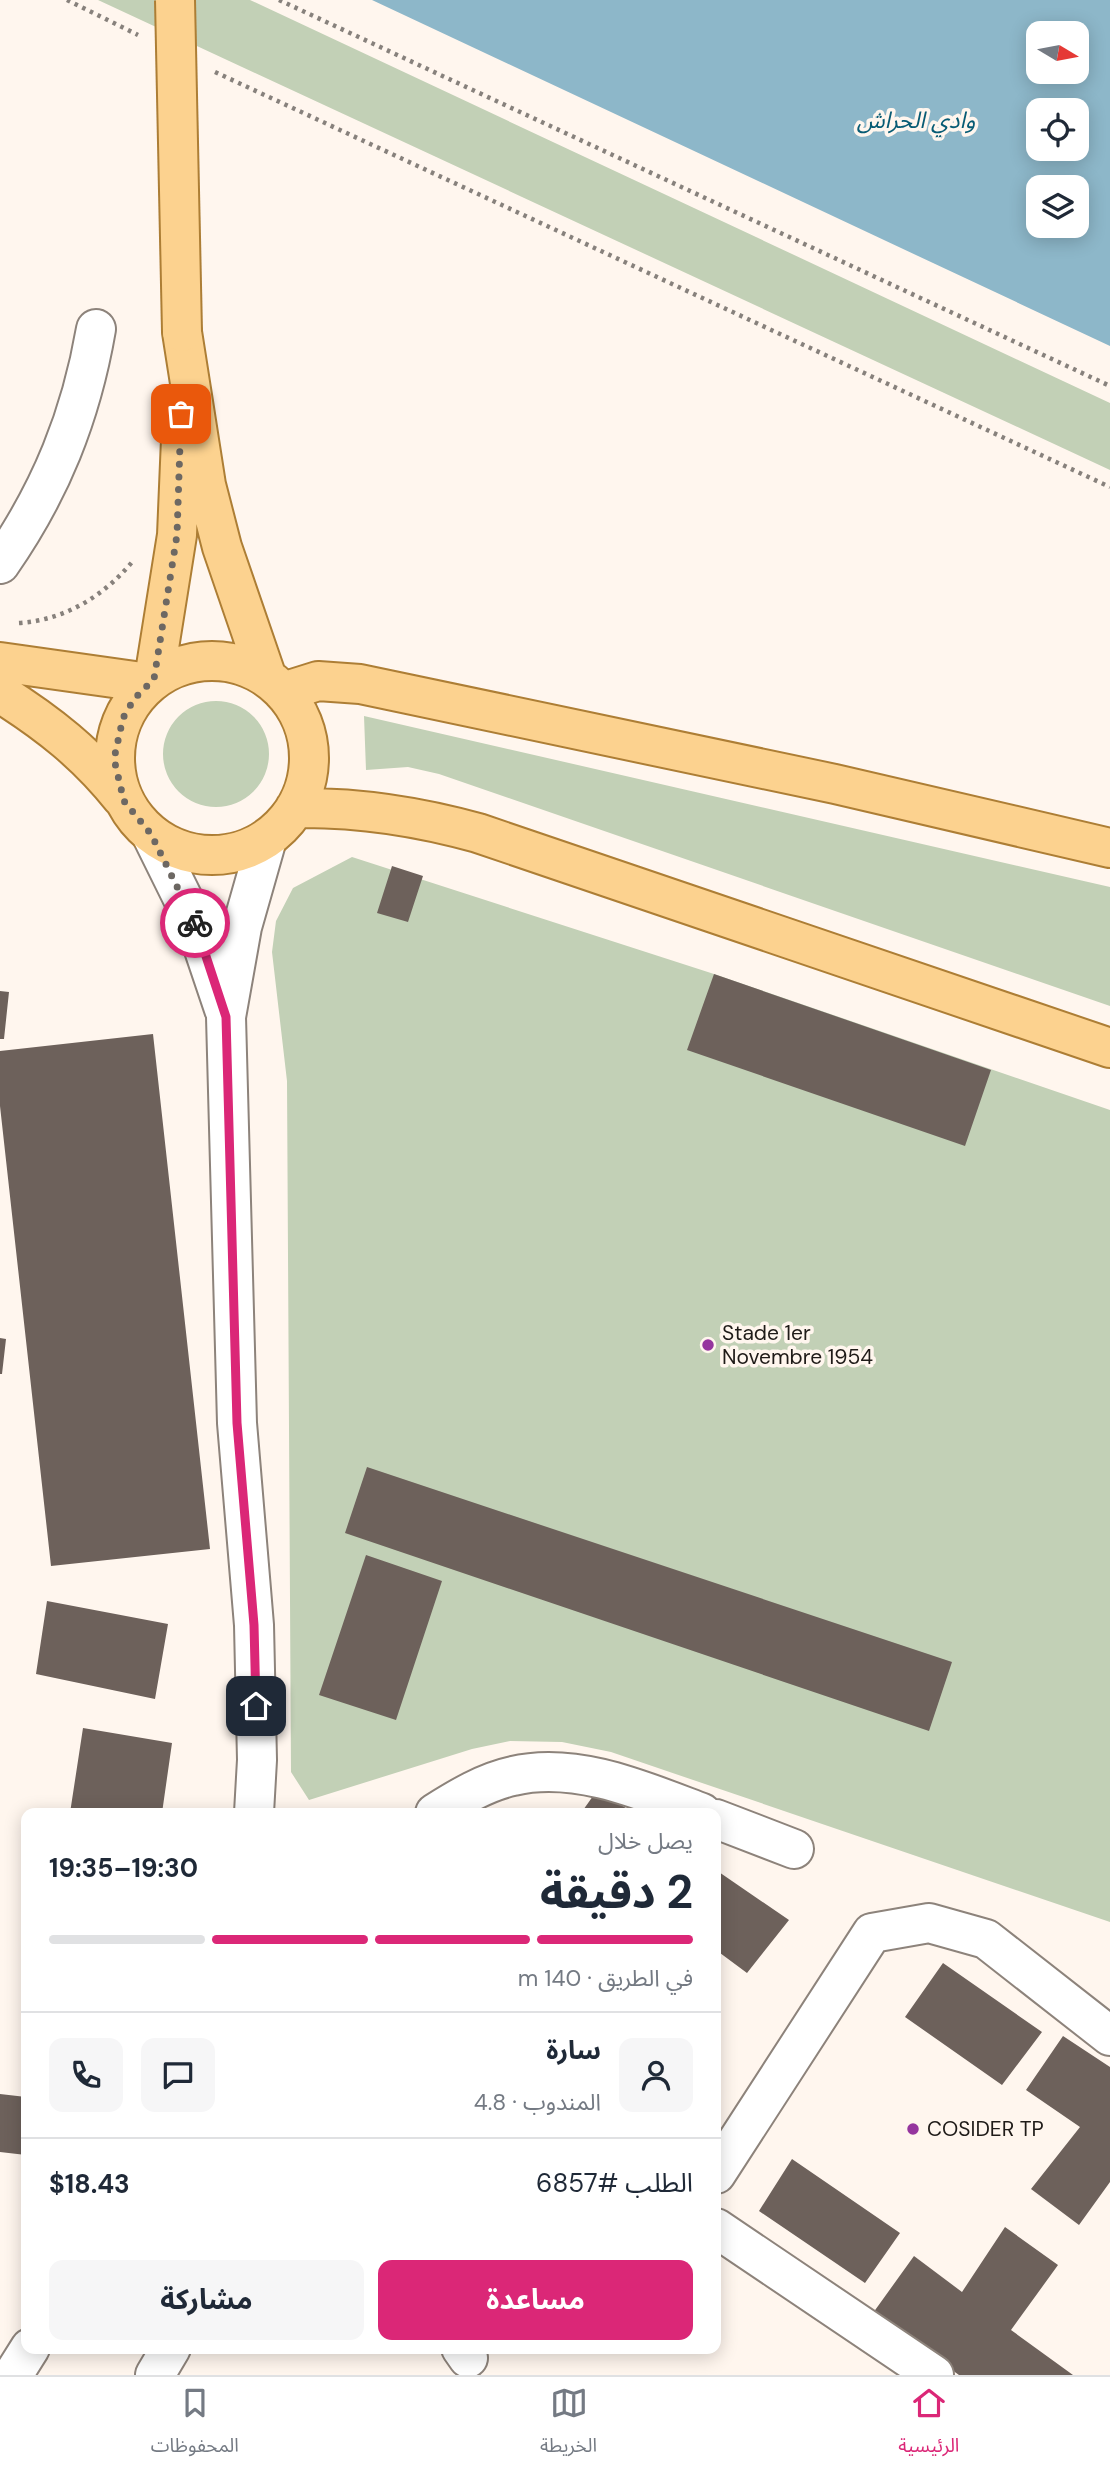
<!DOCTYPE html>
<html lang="ar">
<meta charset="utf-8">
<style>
:root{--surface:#fff;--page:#f6f6f7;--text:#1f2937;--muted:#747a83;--line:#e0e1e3;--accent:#db2777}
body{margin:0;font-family:"DM Sans","Noto Sans Arabic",sans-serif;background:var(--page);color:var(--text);direction:rtl;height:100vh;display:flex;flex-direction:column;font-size:26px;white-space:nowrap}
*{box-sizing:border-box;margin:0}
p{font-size:23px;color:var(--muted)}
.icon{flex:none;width:38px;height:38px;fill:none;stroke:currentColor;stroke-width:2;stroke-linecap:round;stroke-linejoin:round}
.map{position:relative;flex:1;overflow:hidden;direction:ltr}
.sheet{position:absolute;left:21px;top:1808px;width:700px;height:546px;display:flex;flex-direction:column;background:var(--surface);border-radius:14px;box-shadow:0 4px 18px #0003;direction:rtl}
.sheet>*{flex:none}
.needle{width:46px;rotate:100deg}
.buttons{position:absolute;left:1026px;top:21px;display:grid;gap:14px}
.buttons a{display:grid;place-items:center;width:63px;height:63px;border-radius:14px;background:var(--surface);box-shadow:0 4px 18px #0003;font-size:35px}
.pin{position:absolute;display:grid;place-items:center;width:60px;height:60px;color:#fff;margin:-30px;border-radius:14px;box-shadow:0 4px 10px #0006}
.courier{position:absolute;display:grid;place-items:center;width:70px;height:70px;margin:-35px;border:5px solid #db2777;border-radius:50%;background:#fff;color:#222;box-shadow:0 2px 9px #0007}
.headline em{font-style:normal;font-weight:700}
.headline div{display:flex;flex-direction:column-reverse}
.headline{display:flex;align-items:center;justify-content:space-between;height:119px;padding:0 28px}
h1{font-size:46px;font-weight:700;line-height:52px}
.bar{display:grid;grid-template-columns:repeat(4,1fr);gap:10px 7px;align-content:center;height:84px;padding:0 28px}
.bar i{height:9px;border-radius:5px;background:var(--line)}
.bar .on{background:var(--accent)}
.bar p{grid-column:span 4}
.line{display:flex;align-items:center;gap:18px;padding:0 28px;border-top:2px solid var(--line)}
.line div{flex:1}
.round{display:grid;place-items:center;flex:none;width:74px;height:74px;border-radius:14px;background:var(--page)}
.button{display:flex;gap:14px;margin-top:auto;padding:14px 28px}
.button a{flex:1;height:80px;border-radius:14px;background:var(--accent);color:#fff;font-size:28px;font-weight:700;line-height:80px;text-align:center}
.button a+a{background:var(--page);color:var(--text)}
.dock{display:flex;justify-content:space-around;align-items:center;height:98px;border-top:2px solid var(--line);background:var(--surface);font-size:19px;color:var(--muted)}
.dock a{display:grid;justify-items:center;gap:4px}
.dock .on{color:var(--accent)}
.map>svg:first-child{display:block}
</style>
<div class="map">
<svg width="1110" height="2375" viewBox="0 0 1110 2375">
<rect width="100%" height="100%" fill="#fff6ee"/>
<path fill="#c2d0b6" d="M98,0h152l860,403v67z
M163 754a53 53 0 1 1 106 0a53 53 0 1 1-106 0Z
M364,716l746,171v119l-671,-232 -31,-7 -42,3z
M352,857l362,117 396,136v812l-499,-170 -49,-10 -52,-1 -38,8 -163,51 -18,-28 -4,-691 -15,-129 4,-31 17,-33z"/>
<path fill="#8db7c9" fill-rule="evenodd" d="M372,0h738v346zM1038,33h38v39h-38zM1038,110h38v39h-38zM1038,187h38v39h-38z"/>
<path fill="#6d615b" d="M392,866l31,10 -15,46 -31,-9z
M714,974l277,96 -26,76 -278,-96z
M0,991l9,1 -5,47h-4z
M153,1034l57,515 -159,17 -51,-460v-55z
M0,1338l6,1 -4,35h-2z
M367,1467l585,195 -23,69 -584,-198z
M366,1555l76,26 -46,139 -77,-25z
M47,1601l121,23 -13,75 -119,-25z
M83,1728l89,15 -10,70h-92z
M598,1789l35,24h-52z
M716,1870l73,50 -42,53 -31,-23z
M943,1963l99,69 -40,53 -97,-68z
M1063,2036l47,31v115l-31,43 -48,-36 49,-62 -54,-37z
M0,2094l26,3v58l-26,-3z
M792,2159l108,74 -35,50 -106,-72z
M1005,2227l53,38 -47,65 62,45h-114l-86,-62 41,-57 48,36z"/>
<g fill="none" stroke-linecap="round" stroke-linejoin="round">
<g stroke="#8d837b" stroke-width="42">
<path id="minor" d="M0,564c51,-73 81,-148 96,-235
M151,834l44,89 29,86
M254,1813l3,-53 -3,-135 -17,-202 -11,-406 16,-90 25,-88
M435,1813c24,-15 50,-31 78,-37 63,-15 131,15 189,37
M716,1819l78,30
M716,2174l156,-241 57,-10 57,16 124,97
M716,2228l218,147
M461,2348l7,10
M13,2375l17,-27
M155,2375l16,-27"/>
</g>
<g stroke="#ad7e35" stroke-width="42">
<path id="major" d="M182,332l24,153 16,62 45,131
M115 758a97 97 0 1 1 194 0a97 97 0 1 1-194 0Z
M0,662l149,21
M154,679l23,-144 4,-96
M283,692l35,-11 42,3 475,100 275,64
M0,693c48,30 87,61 122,105
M295,808c63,-1 122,8 183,25l632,215"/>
</g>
<path stroke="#87817c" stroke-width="4.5" stroke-dasharray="3.5 5" stroke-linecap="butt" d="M67,0l71,35
M279,0l831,386
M215,72l895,415
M19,623c46,-3 85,-27 114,-62"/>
<use href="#minor" stroke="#fff" stroke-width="38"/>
<use href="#major" stroke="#fcd28f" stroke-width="38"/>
<g stroke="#ad7e35" stroke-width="42" stroke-linecap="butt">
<path id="major-bridge" d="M175,0l7,332"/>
</g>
<use href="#major-bridge" stroke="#fcd28f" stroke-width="38"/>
</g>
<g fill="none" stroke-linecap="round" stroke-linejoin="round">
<path stroke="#6d6863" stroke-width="7" stroke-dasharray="0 12.6" d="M181,414l-4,121 -23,144 -20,20 -11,19 -9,41 10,42 27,33 44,89"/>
<path stroke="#db2777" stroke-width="9" d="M195,923l31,94 11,406 17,202 2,81"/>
</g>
<g fill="#95359e" stroke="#fff6ee" stroke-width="2.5">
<circle cx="708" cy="1345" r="7"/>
<circle cx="913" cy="2129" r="7"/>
</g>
<g text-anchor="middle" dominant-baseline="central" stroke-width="7" stroke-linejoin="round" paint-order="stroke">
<g font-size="21" fill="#1f1b18" stroke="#fff6ee" text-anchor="start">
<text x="722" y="1333">Stade 1er<tspan x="722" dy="24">Novembre 1954</tspan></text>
<text x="927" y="2129">COSIDER TP</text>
</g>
<g font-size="23" font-style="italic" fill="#075b74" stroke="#fff6ee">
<text x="916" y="120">وادي الحراش</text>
</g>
</g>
</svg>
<div class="buttons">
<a><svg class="needle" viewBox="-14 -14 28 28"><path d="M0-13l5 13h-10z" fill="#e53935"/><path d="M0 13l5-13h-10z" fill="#747a83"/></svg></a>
<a><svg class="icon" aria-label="locate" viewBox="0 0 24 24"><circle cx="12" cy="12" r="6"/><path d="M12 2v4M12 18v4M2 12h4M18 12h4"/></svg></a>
<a><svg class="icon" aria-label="layers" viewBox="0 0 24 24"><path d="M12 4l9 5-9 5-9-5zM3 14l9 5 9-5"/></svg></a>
</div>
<div class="pin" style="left:181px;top:414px;background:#ea580c"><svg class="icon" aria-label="bag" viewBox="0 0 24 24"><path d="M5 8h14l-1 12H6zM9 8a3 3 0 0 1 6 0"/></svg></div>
<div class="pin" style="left:256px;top:1706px;background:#1f2937"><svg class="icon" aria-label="home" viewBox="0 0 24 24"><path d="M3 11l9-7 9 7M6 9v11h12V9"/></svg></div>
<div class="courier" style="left:195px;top:923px"><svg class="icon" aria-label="bike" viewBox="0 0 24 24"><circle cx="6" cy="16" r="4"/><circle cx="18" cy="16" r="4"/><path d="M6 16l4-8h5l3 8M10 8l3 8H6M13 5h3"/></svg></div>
<section class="sheet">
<div class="headline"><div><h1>2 دقيقة</h1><p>يصل خلال</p></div><em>19:30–19:35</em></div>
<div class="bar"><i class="on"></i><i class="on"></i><i class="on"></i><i></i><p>في الطريق · 140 m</p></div>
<div class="line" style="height:126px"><a class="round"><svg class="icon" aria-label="person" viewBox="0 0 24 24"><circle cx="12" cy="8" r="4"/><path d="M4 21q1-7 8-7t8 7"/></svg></a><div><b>سارة</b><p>المندوب · 4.8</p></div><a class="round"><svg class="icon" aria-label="chat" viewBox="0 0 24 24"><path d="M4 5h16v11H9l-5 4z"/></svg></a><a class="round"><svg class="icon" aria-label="phone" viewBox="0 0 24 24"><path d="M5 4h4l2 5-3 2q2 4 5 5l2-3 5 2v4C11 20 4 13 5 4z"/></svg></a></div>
<div class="line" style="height:91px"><div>الطلب #6857</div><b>$18.43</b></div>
<div class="button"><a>مساعدة</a><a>مشاركة</a></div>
</section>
</div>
<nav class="dock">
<a class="on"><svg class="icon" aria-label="home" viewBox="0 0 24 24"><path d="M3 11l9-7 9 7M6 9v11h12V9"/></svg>الرئيسية</a>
<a><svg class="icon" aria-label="map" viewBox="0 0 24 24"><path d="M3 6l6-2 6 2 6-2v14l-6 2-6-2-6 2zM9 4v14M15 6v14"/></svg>الخريطة</a>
<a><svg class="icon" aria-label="saved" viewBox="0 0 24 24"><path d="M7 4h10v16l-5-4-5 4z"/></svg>المحفوظات</a>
</nav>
